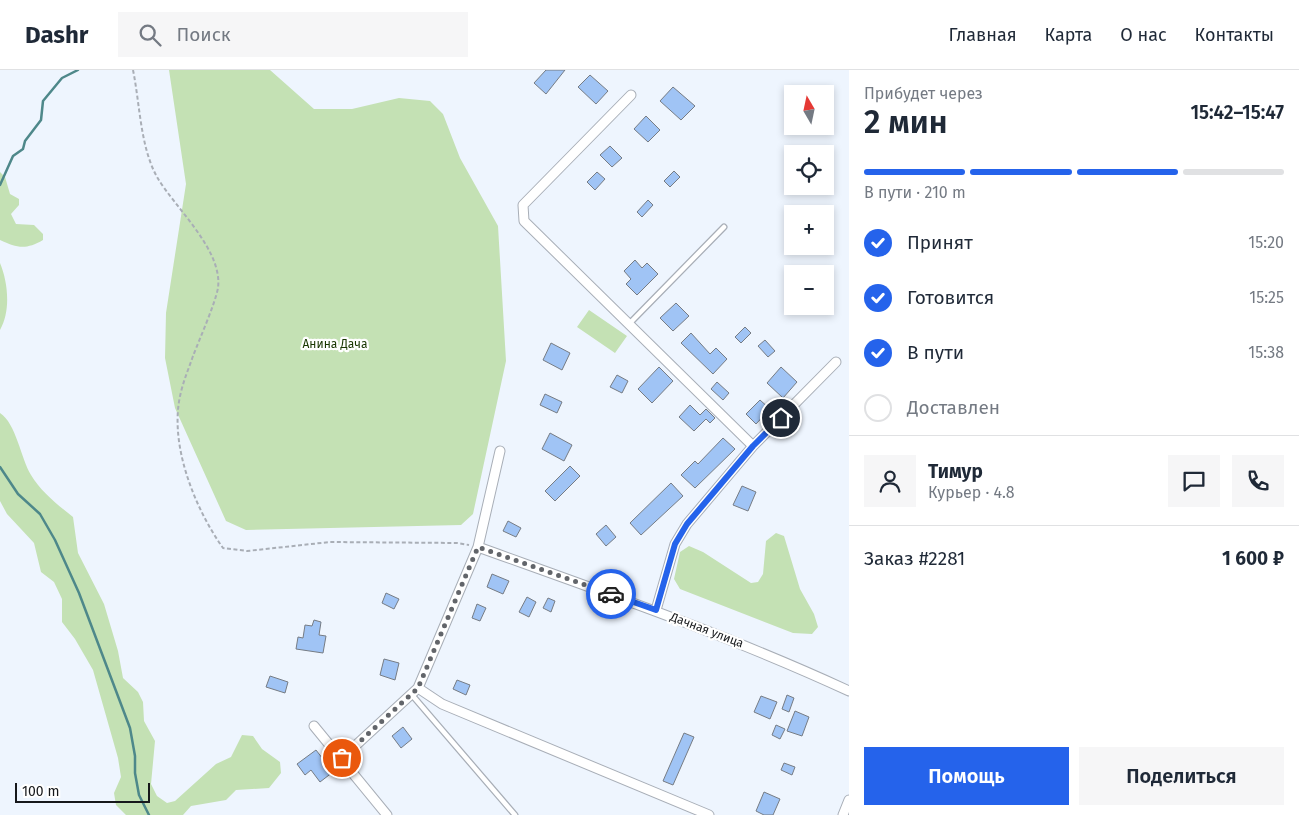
<!DOCTYPE html>
<html lang="ru">
<meta charset="utf-8">
<style>
:root{--surface:#fff;--page:#f6f6f7;--text:#1f2937;--muted:#747a83;--line:#e0e1e3;--accent:#2563eb}
body{margin:0;font-family:"Fira Sans",sans-serif;background:var(--page);color:var(--text);height:100vh;display:flex;flex-direction:column;font-size:19px;white-space:nowrap}
*{box-sizing:border-box;margin:0}
p{font-size:16px;color:var(--muted)}
.icon{flex:none;width:28px;height:28px;fill:none;stroke:currentColor;stroke-width:2;stroke-linecap:round;stroke-linejoin:round}
.map{position:relative;flex:1;overflow:hidden}
.drawer{display:flex;flex-direction:column;background:var(--surface);width:450px}
.drawer>*{flex:none}
.needle{width:32px;rotate:351deg}
.controls{position:absolute;left:784px;top:15px;display:grid;gap:10px}
.controls a{display:grid;place-items:center;width:50px;height:50px;border-radius:0px;background:var(--surface);box-shadow:0 2px 8px #0003;font-size:25px}
.scale{position:absolute;left:15px;bottom:12px;width:135px;box-sizing:border-box;padding-left:5px;border:2px solid #16181b;border-top:0;font-size:14px;line-height:18px;white-space:nowrap;color:#16181b;-webkit-text-stroke:4px #fff;paint-order:stroke}
.pin{position:absolute;display:grid;place-items:center;width:42px;height:42px;color:#fff;margin:-21px;border:2px solid #fff;border-radius:50%;box-shadow:0 1px 5px #0007}
.courier{position:absolute;display:grid;place-items:center;width:50px;height:50px;margin:-25px;border:4px solid #2563eb;border-radius:50%;background:#fff;color:#222;box-shadow:0 1px 6px #0007}
.headline em{font-style:normal;font-weight:600}
.headline div{display:flex;flex-direction:column-reverse}
.headline{display:flex;align-items:center;justify-content:space-between;height:85px;padding:0 15px}
h1{font-size:32px;font-weight:600;line-height:38px}
.bar{display:grid;grid-template-columns:repeat(4,1fr);gap:8px 5px;align-content:center;height:60px;padding:0 15px}
.bar i{height:6px;border-radius:4px;background:var(--line)}
.bar .on{background:var(--accent)}
.bar p{grid-column:span 4}
.line{display:flex;align-items:center;gap:12px;padding:0 15px;border-top:1px solid var(--line)}
.line div{flex:1}
.round{display:grid;place-items:center;flex:none;width:52px;height:52px;border-radius:0px;background:var(--page)}
ol{padding:0 15px;list-style:none}
li{display:flex;align-items:center;gap:15px;height:55px}
li p{margin-inline-start:auto}
li .icon{padding:5px;border-radius:50%;background:var(--accent);color:#fff;stroke-width:4}
li:last-child{color:var(--muted)}
li i{width:28px;height:28px;border:2px solid var(--line);border-radius:50%}
.primary-button{display:flex;gap:10px;margin-top:auto;padding:10px 15px}
.primary-button a{flex:1;height:58px;border-radius:0px;background:var(--accent);color:#fff;font-size:20px;font-weight:600;line-height:58px;text-align:center}
.primary-button a+a{background:var(--page);color:var(--text)}
header{display:flex;align-items:center;gap:30px;box-sizing:border-box;height:70px;padding:0 25px;background:var(--surface);border-bottom:1px solid var(--line)}
header strong{font-size:24px}
nav{display:flex;gap:28px;margin-inline-start:auto;font-size:18px}
.search{width:350px;height:45px;background:var(--page);display:flex;align-items:center;gap:12px;box-sizing:border-box;padding:0 18px;border-radius:0px;color:var(--muted);font-size:19px}
main{display:flex;flex:1;min-height:0}
.map>svg:first-child{display:block}
</style>
<header>
<strong>Dashr</strong>
<div class="search"><svg class="icon" aria-label="search" viewBox="0 0 24 24"><circle cx="10" cy="10" r="6"/><path d="M15 15l6 6"/></svg>Поиск</div>
<nav><a>Главная</a><a>Карта</a><a>О нас</a><a>Контакты</a></nav>
</header>
<main>
<div class="map">
<svg width="849" height="745" viewBox="0 0 849 745">
<rect width="100%" height="100%" fill="#eef5fe"/>
<path fill="#c4e1b4" d="M169,0h101l44,39h38l47,-11 31,3 13,13 17,44 38,68 8,135 -33,153 -12,11 -215,5 -20,-9 -51,-113 -10,-50 1,-45 20,-129z
M0,102l5,5 5,17 9,5v6l-8,9 5,10 18,1 9,9v6c-17,10 -26,8 -43,0z
M0,193c8,19 11,48 0,67z
M589,240l38,26 -12,17 -38,-26z
M0,343c16,10 21,46 31,62 10,17 27,30 42,42l5,36 26,51 14,47 5,27 15,14 5,10 1,19 11,20 -4,43 6,12 10,7 8,-2 41,-37 15,-7 11,-22 11,1 9,13 18,13 1,11 -12,15 -33,2 -10,10 -35,6 -8,9h-57l-10,-10 -2,-12 7,-16 -3,-19 -25,-88 -18,-31 -13,-17v-23l-8,-17 -13,-10 -7,-29 -27,-29 -7,-13z
M776,463l8,3 16,53 14,25 4,13 -6,7 -19,-1 -113,-44 -6,-10 6,-27 9,-6 14,6 48,31 7,-1 5,-8 3,-33z"/>
<g fill="none" stroke-linecap="round" stroke-linejoin="round">
<path stroke="#4e888a" stroke-width="2.5" d="M0,115l13,-29 10,-7 2,-8 16,-21 2,-19 19,-23 16,-8
M0,397l18,27 22,20 15,26 24,53 51,135 5,28v17l4,22 10,20"/>
</g>
<path fill="#a0c4f5" stroke="#767c84" d="M546,0h19l-19,24 -12,-11z
M590,5l18,16 -12,13 -18,-17z
M673,17l22,19 -14,14 -21,-19z
M646,46l14,14 -12,12 -14,-13z
M610,76l12,12 -10,9 -12,-12z
M674,101l6,6 -10,10 -6,-6z
M597,102l8,7 -10,11 -8,-8z
M648,130l5,5 -11,12 -5,-5z
M635,190l7,8 5,-5 11,11 -21,21 -11,-11 5,-5 -7,-8z
M676,233l13,13 -16,15 -13,-13z
M745,257l6,6 -10,10 -6,-6z
M691,263l19,21 6,-6 11,11 -14,15 -32,-31z
M765,270l10,11 -7,6 -10,-11z
M551,273l19,10 -8,17 -19,-10z
M659,297l14,14 -21,22 -14,-14z
M781,297l16,15 -14,16 -16,-15z
M617,305l11,6 -6,12 -12,-6z
M717,312l12,11 -6,7 -12,-11z
M545,324l17,8 -5,11 -17,-8z
M760,330l10,9 -14,15 -10,-10z
M690,335l10,10 6,-6 9,9 -5,5 -4,-4 -12,12 -15,-14z
M550,363l22,12 -8,16 -22,-12z
M723,368l12,11 -40,39 -14,-13 14,-14 3,3z
M570,396l10,10 -25,25 -10,-10z
M671,413l12,13 -42,39 -11,-12z
M742,416l14,6 -8,19 -15,-6z
M508,451l13,7 -5,9 -13,-6z
M606,455l10,12 -10,9 -10,-12z
M492,504l17,7 -6,13 -16,-7z
M386,523l13,6 -5,10 -12,-6z
M527,527l9,5 -7,15 -10,-5z
M548,528l7,3 -4,11 -8,-4z
M477,534l9,4 -6,13 -8,-3z
M314,550l7,2 -2,13 7,1 -3,17 -27,-4 2,-12 5,1 2,-13 7,1z
M384,589l15,4 -4,17 -15,-5z
M270,606l18,6 -3,11 -19,-6z
M457,610l13,5 -4,10 -13,-6z
M787,625l7,3 -5,14 -7,-3z
M761,626l16,6 -7,17 -16,-7z
M795,641l14,6 -7,19 -15,-5z
M776,655l9,4 -5,10 -8,-4z
M403,657l9,12 -11,9 -9,-12z
M684,663l10,4 -21,48 -10,-4z
M316,680l17,22 -13,10 -9,-12 -6,5 -8,-11z
M784,693l11,4 -3,8 -11,-5z
M764,722l16,7 -7,16h-9l-8,-4z"/>
<g fill="none" stroke-linecap="round" stroke-linejoin="round">
<g stroke="#a8aeb7" stroke-width="7">
<path id="service" d="M629,254l95,-97
M412,625l103,120"/>
</g>
<g stroke="#a8aeb7" stroke-width="11">
<path id="minor" d="M631,25l-108,110 1,16 229,225
M478,477c125,45 250,88 371,144
M656,540l19,-66 12,-20 66,-78 83,-84
M418,618l24,16 267,111
M314,656l73,89
M342,688l76,-70 60,-141 22,-96
M843,745l6,-15"/>
</g>
<path stroke="#a9aeb6" stroke-width="2" stroke-dasharray="4 2.5" stroke-linecap="butt" d="M133,0c7,34 7,76 24,107 18,31 66,73 61,111 -3,16 -18,50 -25,68 -4,12 -9,23 -12,36 -13,50 13,115 42,156l24,3 83,-9 127,1 12,2"/>
<use href="#service" stroke="#fff" stroke-width="4.5"/>
<use href="#minor" stroke="#fff" stroke-width="9"/>
</g>
<g fill="none" stroke-linecap="round" stroke-linejoin="round">
<path stroke="#62656a" stroke-width="5" stroke-dasharray="0 9" d="M342,688l76,-70 60,-141 133,47"/>
<path stroke="#2563eb" stroke-width="6" d="M611,524l45,16 19,-66 12,-20 66,-78 28,-28"/>
</g>
<g text-anchor="middle" dominant-baseline="central" stroke-width="4.5" stroke-linejoin="round" paint-order="stroke">
<g font-size="12" fill="#183600" stroke="#fff">
<text x="335" y="274">Анина Дача</text>
</g>
<g font-size="12" fill="#16181b" stroke="#fff">
<text transform="translate(707 560) rotate(21)">Дачная улица</text>
</g>
</g>
</svg>
<div class="controls">
<a><svg class="needle" viewBox="-14 -14 28 28"><path d="M0-13l5 13h-10z" fill="#e53935"/><path d="M0 13l5-13h-10z" fill="#747a83"/></svg></a>
<a><svg class="icon" aria-label="locate" viewBox="0 0 24 24"><circle cx="12" cy="12" r="6"/><path d="M12 2v4M12 18v4M2 12h4M18 12h4"/></svg></a>
<a>+</a>
<a>−</a>
</div>
<div class="scale">100 m</div>
<div class="pin" style="left:342px;top:688px;background:#ea580c"><svg class="icon" aria-label="bag" viewBox="0 0 24 24"><path d="M5 8h14l-1 12H6zM9 8a3 3 0 0 1 6 0"/></svg></div>
<div class="pin" style="left:781px;top:348px;background:#1f2937"><svg class="icon" aria-label="home" viewBox="0 0 24 24"><path d="M3 11l9-7 9 7M6 9v11h12V9"/></svg></div>
<div class="courier" style="left:611px;top:524px"><svg class="icon" aria-label="car" viewBox="0 0 24 24"><path d="M5 17H2v-5l4-1 3-4h7l3 4 3 1v5h-3M9 17h6M6 11h13"/><circle cx="7" cy="17" r="2"/><circle cx="17" cy="17" r="2"/></svg></div>
</div>
<section class="drawer">
<div class="headline"><div><h1>2 мин</h1><p>Прибудет через</p></div><em>15:42–15:47</em></div>
<div class="bar"><i class="on"></i><i class="on"></i><i class="on"></i><i></i><p>В пути · 210 m</p></div>
<ol>
<li><svg class="icon" aria-label="check" viewBox="0 0 24 24"><path d="M5 12l5 5 9-10"/></svg>Принят<p>15:20</p></li>
<li><svg class="icon" aria-label="check" viewBox="0 0 24 24"><path d="M5 12l5 5 9-10"/></svg>Готовится<p>15:25</p></li>
<li><svg class="icon" aria-label="check" viewBox="0 0 24 24"><path d="M5 12l5 5 9-10"/></svg>В пути<p>15:38</p></li>
<li><i></i>Доставлен</li>
</ol>
<div class="line" style="height:90px"><a class="round"><svg class="icon" aria-label="person" viewBox="0 0 24 24"><circle cx="12" cy="8" r="4"/><path d="M4 21q1-7 8-7t8 7"/></svg></a><div><b>Тимур</b><p>Курьер · 4.8</p></div><a class="round"><svg class="icon" aria-label="chat" viewBox="0 0 24 24"><path d="M4 5h16v11H9l-5 4z"/></svg></a><a class="round"><svg class="icon" aria-label="phone" viewBox="0 0 24 24"><path d="M5 4h4l2 5-3 2q2 4 5 5l2-3 5 2v4C11 20 4 13 5 4z"/></svg></a></div>
<div class="line" style="height:65px"><div>Заказ #2281</div><b>1 600 ₽</b></div>
<div class="primary-button"><a>Помощь</a><a>Поделиться</a></div>
</section>
</main>
